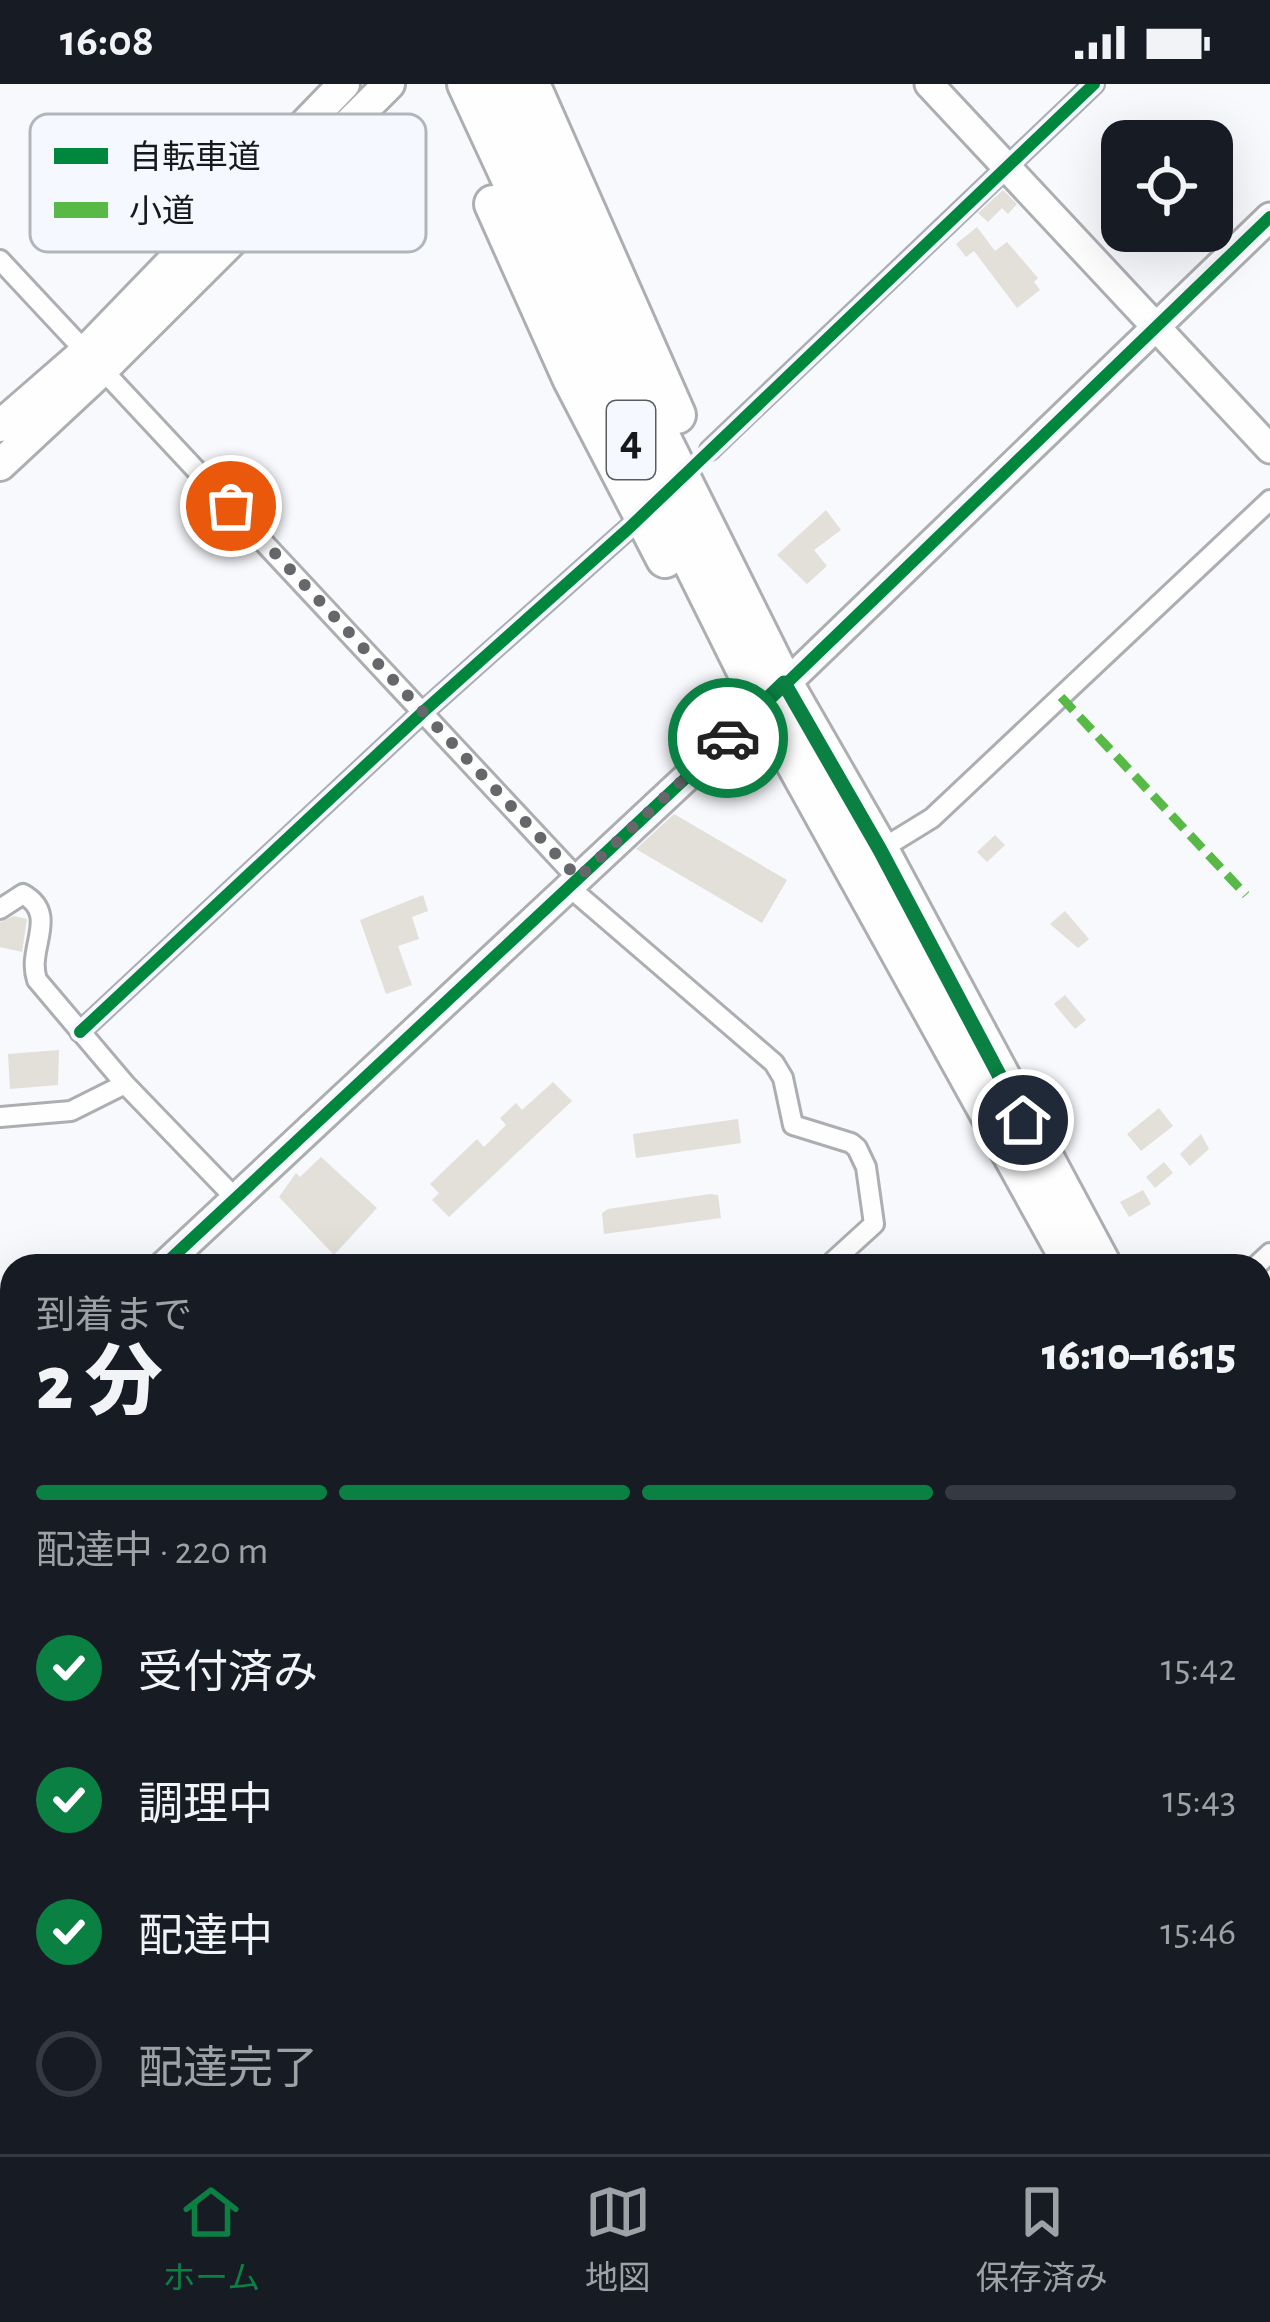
<!DOCTYPE html>
<html lang="ja">
<meta charset="utf-8">
<style>
:root{--surface:#171b24;--page:#20242c;--text:#f1f3f6;--muted:#9ea1a6;--line:#363941;--accent:#0b8043}
body{margin:0;font-family:"Alegreya Sans","Noto Sans JP",sans-serif;background:var(--page);color:var(--text);height:100vh;display:flex;flex-direction:column;font-size:45px;white-space:nowrap}
*{box-sizing:border-box;margin:0}
p{font-size:39px;color:var(--muted)}
.icon{flex:none;width:66px;height:66px;fill:none;stroke:currentColor;stroke-width:2;stroke-linecap:round;stroke-linejoin:round}
.map{position:relative;flex:1;overflow:hidden}
.side{position:absolute;left:0px;top:1170px;width:1272px;height:900px;display:flex;flex-direction:column;background:var(--surface);border-radius:36px 36px 0 0;box-shadow:0 12px 48px #0002}
.side>*{flex:none}
.fabs{position:absolute;left:1101px;top:36px;display:grid;gap:24px}
.fabs a{display:grid;place-items:center;width:132px;height:132px;border-radius:24px;background:var(--surface);box-shadow:0 12px 48px #0002;font-size:60px}
.pin{position:absolute;display:grid;place-items:center;width:102px;height:102px;color:#fff;margin:-51px;border:6px solid #fff;border-radius:50%;box-shadow:0 3px 12px #0007}
.courier{position:absolute;display:grid;place-items:center;width:120px;height:120px;margin:-60px;border:9px solid #0b8043;border-radius:50%;background:#fff;color:#222;box-shadow:0 3px 15px #0007}
.headline em{font-style:normal;font-weight:800}
.headline div{display:flex;flex-direction:column-reverse}
.headline{display:flex;align-items:center;justify-content:space-between;height:204px;padding:0 36px}
h1{font-size:78px;font-weight:800;line-height:90px}
.bar{display:grid;grid-template-columns:repeat(4,1fr);gap:18px 12px;align-content:center;height:144px;padding:0 36px}
.bar i{height:15px;border-radius:9px;background:var(--line)}
.bar .current{background:var(--accent)}
.bar p{grid-column:span 4}
ol{padding:0 36px;list-style:none}
li{display:flex;align-items:center;gap:36px;height:132px}
li p{margin-inline-start:auto}
li .icon{padding:12px;border-radius:50%;background:var(--accent);color:#fff;stroke-width:4}
li:last-child{color:var(--muted)}
li i{width:66px;height:66px;border:6px solid var(--line);border-radius:50%}
.status{display:flex;justify-content:space-between;align-items:center;height:84px;padding:0 60px;background:var(--surface);direction:ltr}
.status svg{height:33px;fill:currentColor}
.tabs{display:flex;justify-content:space-around;align-items:center;height:168px;border-top:3px solid var(--line);background:var(--surface);font-size:33px;color:var(--muted)}
.tabs a{display:grid;justify-items:center;gap:6px}
.tabs .current{color:var(--accent)}
.map>svg:first-child{display:block}
</style>
<div class="status"><b>16:08</b><svg viewBox="0 0 49 12"><path d="M0 12V9h3v3zM5 12V6h3v6zM10 12V3h3v9zM15 12V0h3v12zM26 1h20v11H26zM47 4h2v5h-2z"/></svg></div>
<div class="map">
<svg width="1270" height="2070" viewBox="0 0 1270 2070">
<defs>
<pattern id="industrial-furrows" width="10" height="10" patternUnits="userSpaceOnUse" patternTransform="scale(3)"><rect width="10" height="10" fill="#faeff7"/><path d="M-1 1l2-2M0 10L10 0M9 11l2-2" fill="none" stroke="#d6ccd3"/></pattern>
</defs>
<rect width="100%" height="100%" fill="#f7f9fc"/>
<path fill="url(#industrial-furrows)" d="M338,2058h438l12,12h-462z"/>
<path fill="#e3dfd9" d="M1003,106l14,14 -9,10 -6,-6 -14,14 -10,-9z
M977,143l18,24 12,-9 31,36 -4,4 6,8 -23,18 -43,-57 -8,6 -10,-13z
M826,426l15,20 -27,20 13,16 -20,18 -30,-29z
M674,730l113,66 -25,43 -126,-74z
M995,751l10,10 -18,17 -10,-10z
M423,811l5,16 -16,6 7,22 -21,7 14,39 -26,9 -26,-74z
M1065,827l24,28 -11,9 -28,-24z
M14,832l13,3 -5,33 -22,-5v-25z
M1065,911l21,25 -11,9 -21,-25z
M59,966l-1,35 -48,4 -2,-35z
M553,998l19,19 -123,116 -17,-17 7,-7 -9,-9 47,-45 7,8 22,-22 -6,-7 16,-15 6,7z
M1159,1024l14,18 -32,25 -14,-17z
M738,1035l3,24 -105,15 -3,-24z
M1201,1050l8,15 -19,17 -10,-12z
M321,1073l56,51 -43,47 -55,-58 17,-24 4,4z
M1164,1078l9,11 -18,15 -9,-11z
M1143,1106l8,14 -22,13 -9,-15z
M710,1110l8,1 3,23 -117,16 -2,-21 6,-4z"/>
<g fill="none" stroke-linecap="round" stroke-linejoin="round">
<g stroke="#acaeb1" stroke-width="24">
<path id="street" d="M0,176l577,618
M710,366l384,-366
M880,766l52,-32 338,-318
M568,802l206,177 9,15 10,47 58,18 6,5 9,19 8,57 -46,42
M0,825l23,-15c37,21 3,54 14,86l88,104 110,114
M80,948l344,-321 204,-182
M0,1033l71,-6 54,-27
M1256,1182l14,-13
M0,1222l12,13
M0,1602l12,-11
M1260,1876l10,11
M539,2058l11,12
M783,2058l12,12"/>
</g>
<g stroke="#acaeb1" stroke-width="33">
<path id="secondary" d="M929,0l341,365
M163,1182l600,-560 507,-489
M0,1337l12,-11
M0,2009l12,12
M48,2058l12,12
M312,2070l13,-12
M761,2070l12,-12"/>
</g>
<g stroke="#acaeb1" stroke-width="36">
<path id="primary" d="M0,342l85,-74 259,-268
M0,381l102,-95 287,-286"/>
</g>
<g stroke="#acaeb1" stroke-width="42">
<path id="highway" d="M466,0l166,358 131,264 310,560
M494,0l166,350 124,249 96,167 223,416
M531,0l146,331
M493,120l78,174 94,181
M1260,1463l10,16
M1260,1517l10,16"/>
</g>
<use href="#street" stroke="#fefeff" stroke-width="18"/>
<use href="#secondary" stroke="#fefeff" stroke-width="27"/>
<use href="#primary" stroke="#fefeff" stroke-width="30"/>
<use href="#highway" stroke="#fefeff" stroke-width="36"/>
<path stroke="#58b947" stroke-width="9" stroke-dasharray="18 9" stroke-linecap="butt" d="M1061,613l185,198"/>
<g stroke="#f5f8fe" stroke-width="20">
<path id="cycleway" d="M80,948l344,-321 204,-182 466,-445
M163,1182l600,-560 507,-489"/>
</g>
<use href="#cycleway" stroke="#00873e" stroke-width="12"/>
</g>
<g fill="none" stroke-linecap="round" stroke-linejoin="round">
<path stroke="#65676a" stroke-width="12" stroke-dasharray="0 21.6" d="M231,422l347,372 150,-140"/>
<path stroke="#0b8043" stroke-width="15" d="M728,654l56,-55 96,167 143,270"/>
</g>
<g text-anchor="middle" dominant-baseline="central" stroke-width="9" stroke-linejoin="round" paint-order="stroke">
<rect fill="#f5f8fe" stroke="#5a5c60" stroke-width="3" x="607" y="317" width="48" height="78" rx="9"/>
<g font-size="45" font-weight="bold" fill="#17191c">
<text x="631" y="356">4</text>
</g>
</g>
<rect x="30" y="30" width="396" height="138" rx="18" fill="#f5f8fe" stroke="#b2b5ba" stroke-width="3"/>
<rect x="54" y="64" width="54" height="16" fill="#00873e"/>
<rect x="54" y="118" width="54" height="16" fill="#58b947"/>
<g font-size="33" fill="#17191c">
<text x="129" y="84">自転車道</text>
<text x="129" y="138">小道</text>
</g>
</svg>
<div class="fabs">
<a><svg class="icon" aria-label="locate" viewBox="0 0 24 24"><circle cx="12" cy="12" r="6"/><path d="M12 2v4M12 18v4M2 12h4M18 12h4"/></svg></a>
</div>
<div class="pin" style="left:231px;top:422px;background:#ea580c"><svg class="icon" aria-label="bag" viewBox="0 0 24 24"><path d="M5 8h14l-1 12H6zM9 8a3 3 0 0 1 6 0"/></svg></div>
<div class="pin" style="left:1023px;top:1036px;background:#1f2937"><svg class="icon" aria-label="home" viewBox="0 0 24 24"><path d="M3 11l9-7 9 7M6 9v11h12V9"/></svg></div>
<div class="courier" style="left:728px;top:654px"><svg class="icon" aria-label="car" viewBox="0 0 24 24"><path d="M5 17H2v-5l4-1 3-4h7l3 4 3 1v5h-3M9 17h6M6 11h13"/><circle cx="7" cy="17" r="2"/><circle cx="17" cy="17" r="2"/></svg></div>
<section class="side">
<div class="headline"><div><h1>2 分</h1><p>到着まで</p></div><em>16:10–16:15</em></div>
<div class="bar"><i class="current"></i><i class="current"></i><i class="current"></i><i></i><p>配達中 · 220 m</p></div>
<ol>
<li><svg class="icon" aria-label="check" viewBox="0 0 24 24"><path d="M5 12l5 5 9-10"/></svg>受付済み<p>15:42</p></li>
<li><svg class="icon" aria-label="check" viewBox="0 0 24 24"><path d="M5 12l5 5 9-10"/></svg>調理中<p>15:43</p></li>
<li><svg class="icon" aria-label="check" viewBox="0 0 24 24"><path d="M5 12l5 5 9-10"/></svg>配達中<p>15:46</p></li>
<li><i></i>配達完了</li>
</ol>
</section>
</div>
<nav class="tabs">
<a class="current"><svg class="icon" aria-label="home" viewBox="0 0 24 24"><path d="M3 11l9-7 9 7M6 9v11h12V9"/></svg>ホーム</a>
<a><svg class="icon" aria-label="map" viewBox="0 0 24 24"><path d="M3 6l6-2 6 2 6-2v14l-6 2-6-2-6 2zM9 4v14M15 6v14"/></svg>地図</a>
<a><svg class="icon" aria-label="saved" viewBox="0 0 24 24"><path d="M7 4h10v16l-5-4-5 4z"/></svg>保存済み</a>
</nav>
